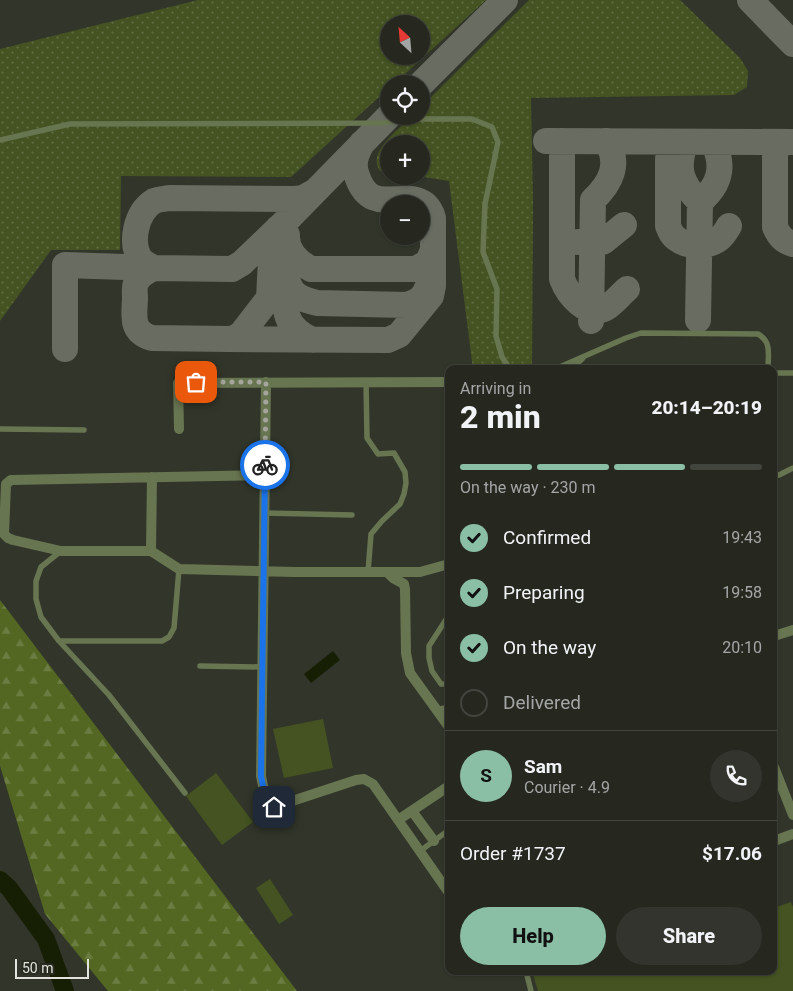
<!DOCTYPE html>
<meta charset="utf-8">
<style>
:root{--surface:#262820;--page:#32342d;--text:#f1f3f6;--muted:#a4a6a5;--line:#42443e;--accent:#8abfa5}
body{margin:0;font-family:Roboto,sans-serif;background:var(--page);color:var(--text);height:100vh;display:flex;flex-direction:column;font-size:19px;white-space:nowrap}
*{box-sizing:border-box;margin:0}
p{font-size:16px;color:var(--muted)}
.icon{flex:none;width:28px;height:28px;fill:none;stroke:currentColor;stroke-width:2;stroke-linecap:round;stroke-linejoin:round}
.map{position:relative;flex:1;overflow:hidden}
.sheet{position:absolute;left:445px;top:365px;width:332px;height:610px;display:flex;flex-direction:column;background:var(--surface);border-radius:10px;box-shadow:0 1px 4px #0004,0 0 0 1px var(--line)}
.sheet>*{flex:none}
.needle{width:32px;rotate:334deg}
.controls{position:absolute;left:380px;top:15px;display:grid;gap:10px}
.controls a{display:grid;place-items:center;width:50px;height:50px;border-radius:50%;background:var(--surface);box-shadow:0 1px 4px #0004,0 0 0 1px var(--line);font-size:25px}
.scale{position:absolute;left:15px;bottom:12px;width:74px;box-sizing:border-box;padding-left:5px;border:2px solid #e1e3dc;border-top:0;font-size:14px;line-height:18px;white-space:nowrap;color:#e1e3dc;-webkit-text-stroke:4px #282c21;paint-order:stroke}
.pin{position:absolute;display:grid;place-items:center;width:42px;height:42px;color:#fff;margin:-21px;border-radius:10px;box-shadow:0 2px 8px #0006}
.courier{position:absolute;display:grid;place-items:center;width:50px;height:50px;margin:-25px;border:4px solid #1a73e8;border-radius:50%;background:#fff;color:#222;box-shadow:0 1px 6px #0007}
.overview em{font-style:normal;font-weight:800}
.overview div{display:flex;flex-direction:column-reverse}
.overview{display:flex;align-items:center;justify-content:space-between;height:85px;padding:0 15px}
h1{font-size:32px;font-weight:800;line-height:38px}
.bar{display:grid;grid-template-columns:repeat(4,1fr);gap:8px 5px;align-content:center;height:60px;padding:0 15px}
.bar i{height:6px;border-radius:4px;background:var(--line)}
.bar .current{background:var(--accent)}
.bar p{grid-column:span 4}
.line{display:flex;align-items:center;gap:12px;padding:0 15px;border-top:1px solid var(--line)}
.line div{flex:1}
.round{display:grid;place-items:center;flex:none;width:52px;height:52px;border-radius:26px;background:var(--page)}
ol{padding:0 15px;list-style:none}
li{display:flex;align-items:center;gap:15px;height:55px}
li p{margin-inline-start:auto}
li .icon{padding:5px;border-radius:50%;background:var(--accent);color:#111;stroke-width:4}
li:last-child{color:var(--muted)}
li i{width:28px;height:28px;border:2px solid var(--line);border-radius:50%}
.cta{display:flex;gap:10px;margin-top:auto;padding:10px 15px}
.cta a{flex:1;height:58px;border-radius:30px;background:var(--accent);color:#111;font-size:20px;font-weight:800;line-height:58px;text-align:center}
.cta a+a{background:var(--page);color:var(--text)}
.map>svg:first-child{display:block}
</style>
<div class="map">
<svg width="793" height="991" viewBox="0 0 793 991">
<defs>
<pattern id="grass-dots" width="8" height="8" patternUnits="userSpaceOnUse" patternTransform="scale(1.25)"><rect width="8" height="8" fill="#445321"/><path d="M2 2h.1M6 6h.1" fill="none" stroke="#5f6c41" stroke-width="1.8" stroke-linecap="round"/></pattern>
<pattern id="forest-firs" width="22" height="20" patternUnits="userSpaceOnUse" patternTransform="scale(1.25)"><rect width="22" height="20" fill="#536722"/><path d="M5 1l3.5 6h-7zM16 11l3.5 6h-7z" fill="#6b7d42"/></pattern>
</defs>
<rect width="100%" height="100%" fill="#32362a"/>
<path fill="url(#grass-dots)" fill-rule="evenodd" d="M198,0h288l-92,84h-5v4l-98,89 -170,-1 -1,74h-69l-51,71v-272zM389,24h32v32h-32z
M529,0h151l60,58 8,13 -1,16 -13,8 -203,3 2,105 -1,166h-59l-24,-188 -31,-5h3v-32h-32v28l-9,-1c-14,-19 20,-42 32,-55h9v-9z"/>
<path fill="url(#forest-firs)" d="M0,600l297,391h-189l-63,-77 -45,-148z"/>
<path fill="#445321" d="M323,719l10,49 -49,10 -11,-49z
M216,773l37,49 -31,23 -36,-49z
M270,879l23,36 -14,9 -23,-36z
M791,902l2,5v84h-255l-6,-20h242v-63z"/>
<path fill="#161e03" d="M333,651l7,9 -29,23 -7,-9z"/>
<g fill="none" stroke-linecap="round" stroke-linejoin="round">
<path stroke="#161e03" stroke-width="18" d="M0,880l9,8 37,51 19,52"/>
<path stroke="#686c61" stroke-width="26" d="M750,0l43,44
M421,84l84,-84
M546,141l247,1
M562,141v138c6,16 25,39 44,29 7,-4 14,-13 21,-19
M686,142c-10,25 -6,41 14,60l-2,118
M785,143l-8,2 -2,6v76c4,9 8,14 18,17
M668,159v67c2,5 4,10 9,13 11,9 36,8 45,-3 3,-3 5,-7 7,-10
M314,192l-11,6 -8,1 -126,-1c-5,1 -11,1 -15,3 -18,11 -25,42 -13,59 4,4 8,6 13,8l78,1 10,-6 49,-47 98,-100
M700,202c20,-17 25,-36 13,-60
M287,235c-1,17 11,27 24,34h105l12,-7 5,-12
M578,242h25l21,-17
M154,268c-7,3 -15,7 -18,15 -2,4 -1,11 -1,16 -1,18 -4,33 17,39l77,1 8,-2 5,-4 27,-35 3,-56 6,-14
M285,268c4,25 9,29 32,35l90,2c11,-4 16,-6 20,-17
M285,274c0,30 -5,53 28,66
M591,321l2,-121c18,-17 28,-37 13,-59
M229,339l159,1 11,-5 32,-39 2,-10v-68c-1,-5 -5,-12 -10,-15 -23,-14 -52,14 -66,-27 -5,-13 -1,-21 5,-33
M65,349v-84l89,3"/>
<path stroke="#687551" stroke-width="5.5" d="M0,140l70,-16 313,-1 29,-4h60l20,8 6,15 -13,62 -2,48 14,37 -1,47 6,21 8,12
M555,369l71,-31 15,-5 117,1c14,8 10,21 10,35
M572,369l11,-11
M774,373h19
M366,382l1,56 11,16 16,-1 11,19 1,11 -2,11 -4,10 -18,17 -11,13 -3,38
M0,429l84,1
M774,474l5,1 14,-7
M264,513l88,2
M61,551l-20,16 -5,14v18l5,18 18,24h103l7,-4 5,-9 5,-59
M449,573v20
M448,593l-1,25 -18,28v12l3,13 9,13h8
M59,641l50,54 76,98
M200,666l62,1
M436,710l13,-3
M420,851l29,-21
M526,971l5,20"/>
<path stroke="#687551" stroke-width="10" d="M266,382l-5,394 2,10 11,21 82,-27 8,-1 9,5 76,109
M179,429l-1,-46 271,-1
M264,475l-253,5 -5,4 -2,50 4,4 5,2 48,11h90l28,18 115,3h126l29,-8
M151,551l1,-74
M387,572l6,6 11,6 1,5 1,64 4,20 39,54
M774,636l19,-6
M774,767l19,48
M412,811l22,30
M398,820l51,-34
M774,841l19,-7"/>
</g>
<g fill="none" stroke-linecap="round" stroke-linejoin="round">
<path stroke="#a4a69e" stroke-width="5" stroke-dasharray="0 9" d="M196,382h70l-1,83"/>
<path stroke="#1a73e8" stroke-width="6" d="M265,465l-4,311 2,10 11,21"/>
</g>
</svg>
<div class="controls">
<a><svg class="needle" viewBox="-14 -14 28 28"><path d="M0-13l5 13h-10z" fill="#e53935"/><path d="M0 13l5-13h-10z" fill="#a4a6a5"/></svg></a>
<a><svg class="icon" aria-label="locate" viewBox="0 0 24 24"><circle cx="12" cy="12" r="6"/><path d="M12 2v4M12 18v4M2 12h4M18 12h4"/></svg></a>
<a>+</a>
<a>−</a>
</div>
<div class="scale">50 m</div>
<div class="pin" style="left:196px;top:382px;background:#ea580c"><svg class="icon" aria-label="bag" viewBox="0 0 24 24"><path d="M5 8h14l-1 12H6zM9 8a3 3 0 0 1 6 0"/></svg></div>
<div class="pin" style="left:274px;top:807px;background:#1f2937"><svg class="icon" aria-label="home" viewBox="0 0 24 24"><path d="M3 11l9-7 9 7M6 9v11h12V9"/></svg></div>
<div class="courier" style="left:265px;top:465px"><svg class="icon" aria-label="bike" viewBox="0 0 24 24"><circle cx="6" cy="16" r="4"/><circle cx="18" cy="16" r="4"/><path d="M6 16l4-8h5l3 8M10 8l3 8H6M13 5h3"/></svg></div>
<section class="sheet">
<div class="overview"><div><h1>2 min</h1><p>Arriving in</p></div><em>20:14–20:19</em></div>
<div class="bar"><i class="current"></i><i class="current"></i><i class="current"></i><i></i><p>On the way · 230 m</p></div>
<ol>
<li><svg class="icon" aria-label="check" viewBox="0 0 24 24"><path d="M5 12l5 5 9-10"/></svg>Confirmed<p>19:43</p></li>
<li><svg class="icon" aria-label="check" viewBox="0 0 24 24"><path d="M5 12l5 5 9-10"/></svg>Preparing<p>19:58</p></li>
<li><svg class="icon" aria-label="check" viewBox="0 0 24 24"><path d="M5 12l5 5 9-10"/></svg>On the way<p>20:10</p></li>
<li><i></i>Delivered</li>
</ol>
<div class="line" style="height:90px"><b class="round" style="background:var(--accent);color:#111">S</b><div><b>Sam</b><p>Courier · 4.9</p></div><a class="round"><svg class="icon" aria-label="phone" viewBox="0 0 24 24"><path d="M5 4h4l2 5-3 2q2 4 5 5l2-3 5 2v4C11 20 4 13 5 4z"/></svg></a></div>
<div class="line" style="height:65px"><div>Order #1737</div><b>$17.06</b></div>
<div class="cta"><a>Help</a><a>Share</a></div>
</section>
</div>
